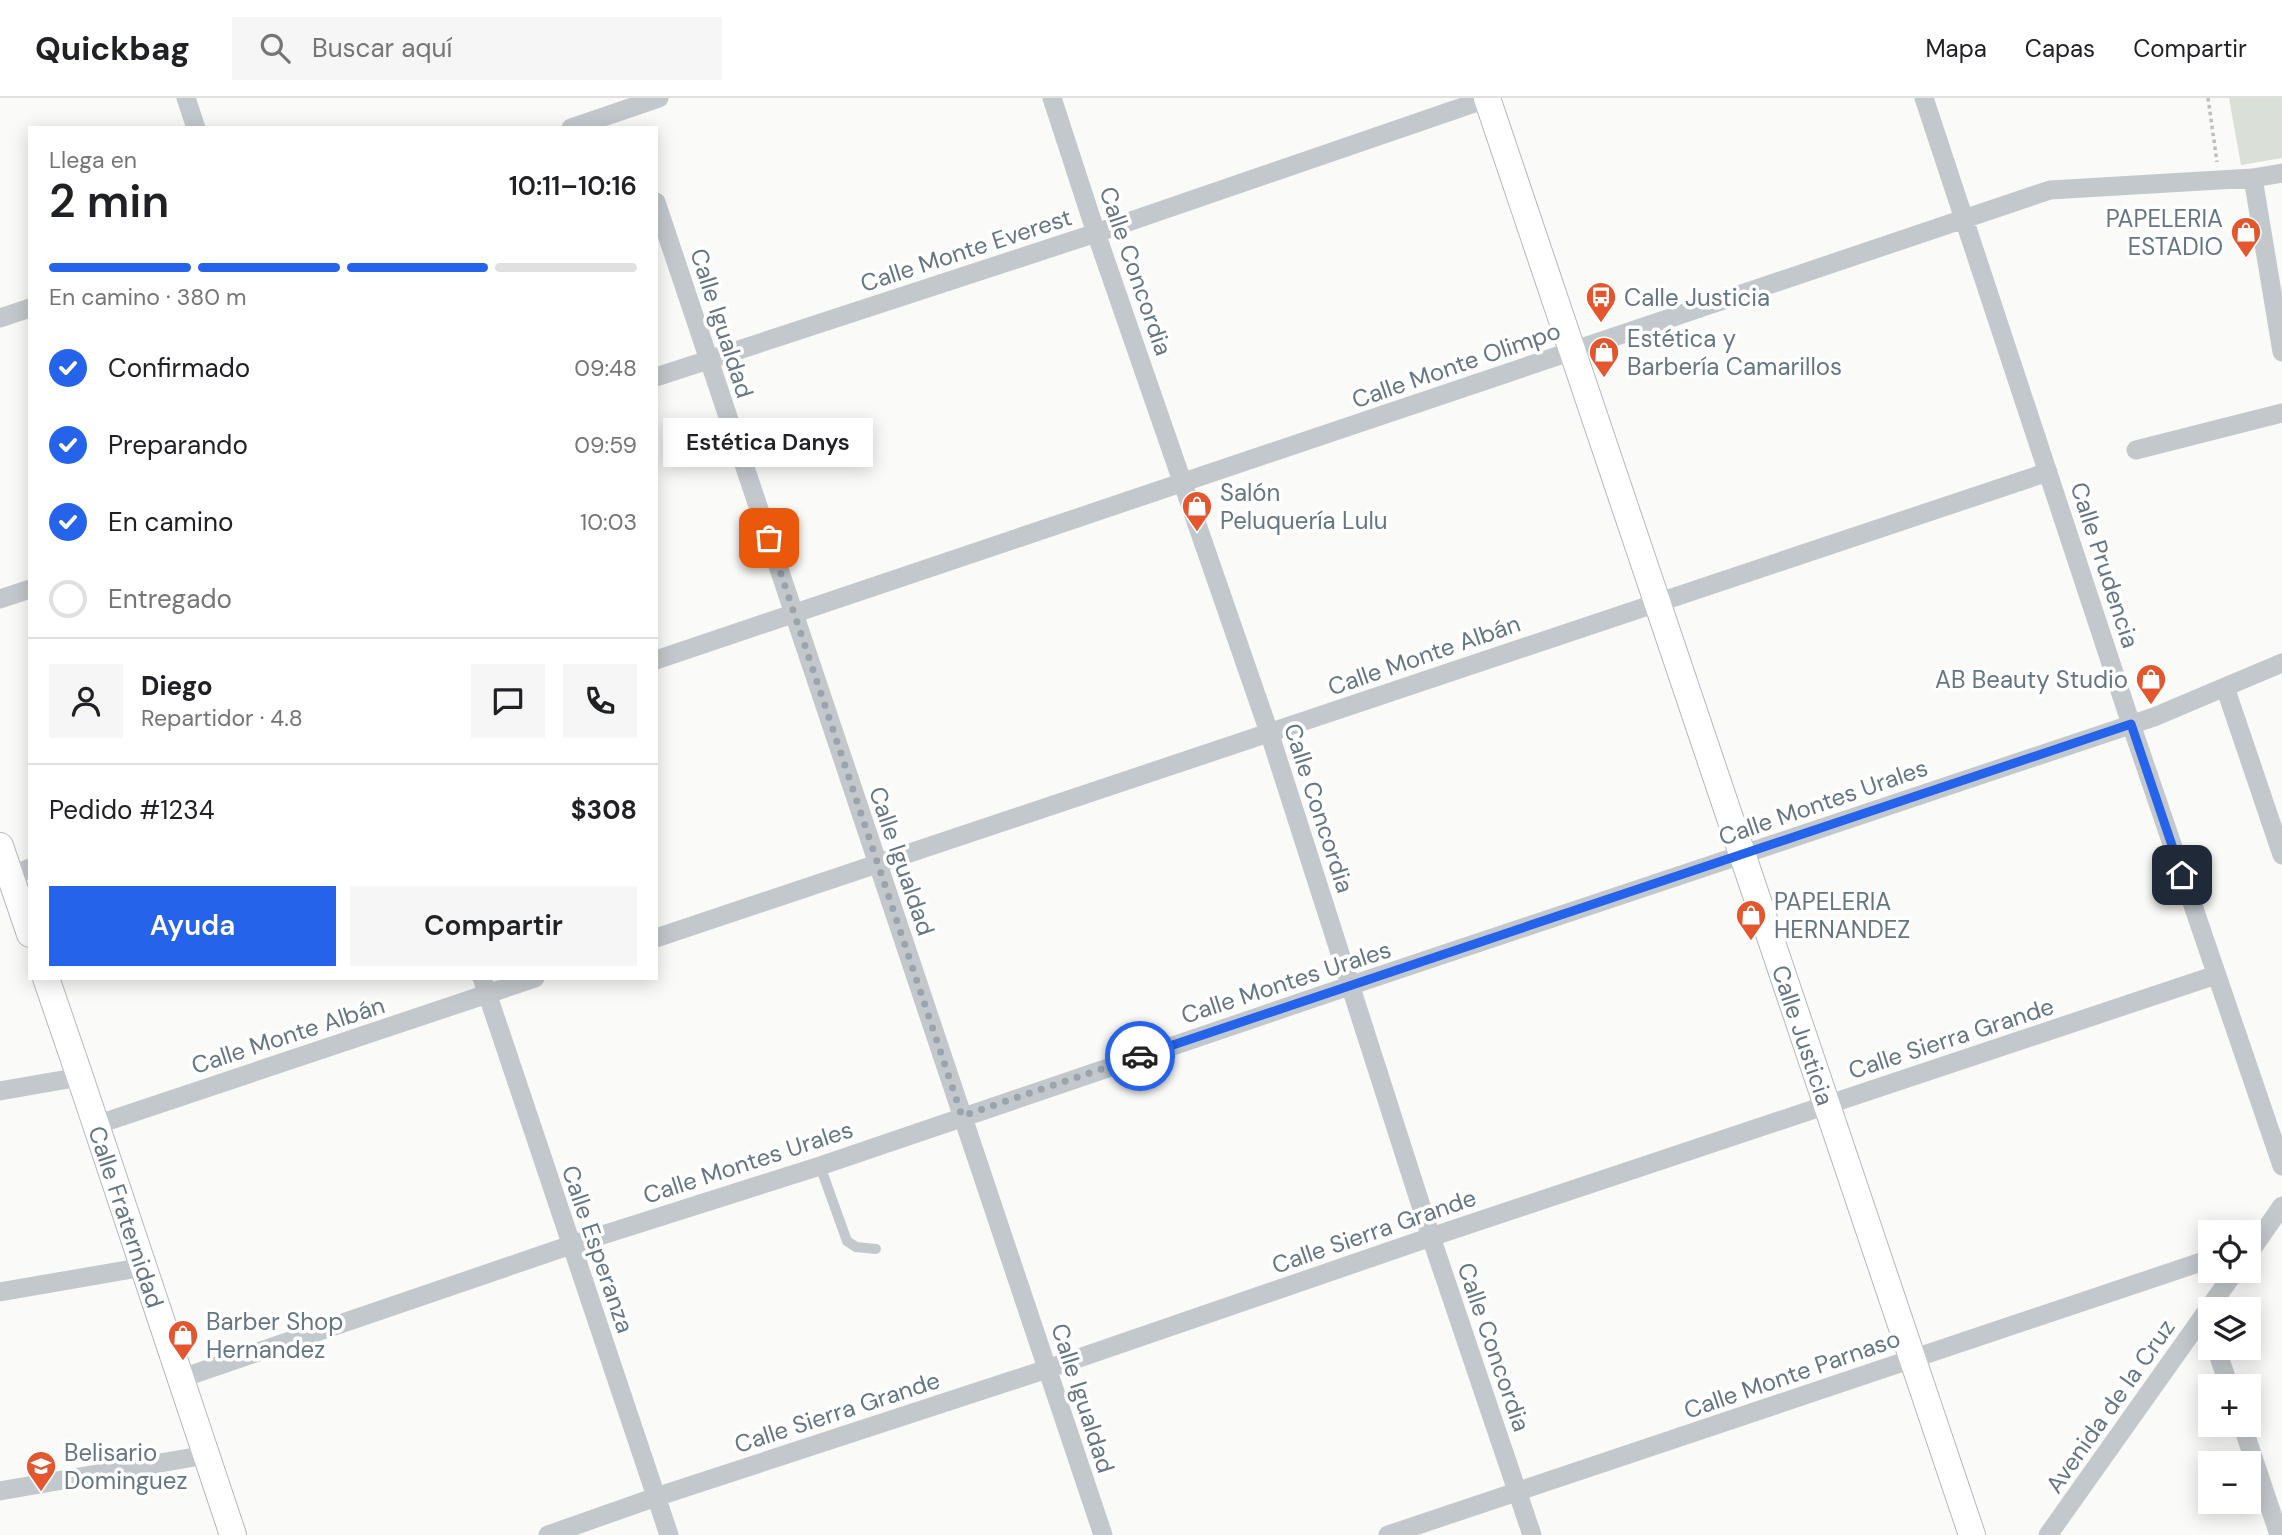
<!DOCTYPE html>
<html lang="es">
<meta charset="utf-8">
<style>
:root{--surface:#fff;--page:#f6f6f6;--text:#202124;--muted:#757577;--line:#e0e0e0;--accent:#2563eb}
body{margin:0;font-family:"DM Sans",sans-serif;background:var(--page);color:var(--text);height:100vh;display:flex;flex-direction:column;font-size:26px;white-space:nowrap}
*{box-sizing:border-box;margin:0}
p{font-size:23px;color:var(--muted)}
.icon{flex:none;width:38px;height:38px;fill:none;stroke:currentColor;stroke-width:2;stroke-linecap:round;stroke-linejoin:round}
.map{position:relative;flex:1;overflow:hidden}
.panel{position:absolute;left:28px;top:28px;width:630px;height:854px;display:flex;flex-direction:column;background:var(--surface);border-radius:0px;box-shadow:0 4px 18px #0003}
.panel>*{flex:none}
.buttons{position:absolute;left:2198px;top:1122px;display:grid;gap:14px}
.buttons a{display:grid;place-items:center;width:63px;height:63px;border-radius:0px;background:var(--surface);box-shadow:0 4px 18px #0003;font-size:35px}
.pin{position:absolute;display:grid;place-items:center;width:60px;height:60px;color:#fff;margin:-30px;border-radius:14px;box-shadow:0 4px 10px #0006}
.courier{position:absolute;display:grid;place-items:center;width:70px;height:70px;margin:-35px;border:5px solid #2563eb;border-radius:50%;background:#fff;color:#222;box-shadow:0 2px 9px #0007}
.bubble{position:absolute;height:49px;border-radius:0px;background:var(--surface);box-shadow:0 4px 18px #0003;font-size:23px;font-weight:600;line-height:49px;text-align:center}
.summary em{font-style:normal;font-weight:600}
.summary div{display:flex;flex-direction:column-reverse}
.summary{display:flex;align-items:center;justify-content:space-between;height:119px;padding:0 21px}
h1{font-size:46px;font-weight:600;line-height:52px}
.bar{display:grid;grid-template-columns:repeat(4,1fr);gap:10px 7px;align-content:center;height:84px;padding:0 21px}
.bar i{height:9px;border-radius:5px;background:var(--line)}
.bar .current{background:var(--accent)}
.bar p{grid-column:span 4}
.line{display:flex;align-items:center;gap:18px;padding:0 21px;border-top:2px solid var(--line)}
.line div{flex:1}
.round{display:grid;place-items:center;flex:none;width:74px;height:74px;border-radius:0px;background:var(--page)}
ol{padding:0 21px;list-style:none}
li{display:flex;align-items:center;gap:21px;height:77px}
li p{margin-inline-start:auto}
li .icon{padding:7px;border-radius:50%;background:var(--accent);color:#fff;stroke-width:4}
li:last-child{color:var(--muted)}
li i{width:38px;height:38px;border:4px solid var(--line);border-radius:50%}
.primary-button{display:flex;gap:14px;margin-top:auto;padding:14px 21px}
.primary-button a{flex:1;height:80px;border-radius:0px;background:var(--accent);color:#fff;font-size:28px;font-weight:600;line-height:80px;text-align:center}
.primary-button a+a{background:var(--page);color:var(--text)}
header{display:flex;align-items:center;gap:42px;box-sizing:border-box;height:98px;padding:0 35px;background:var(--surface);border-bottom:2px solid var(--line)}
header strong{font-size:33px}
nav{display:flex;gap:38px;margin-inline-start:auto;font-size:24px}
.search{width:490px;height:63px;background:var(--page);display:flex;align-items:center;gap:18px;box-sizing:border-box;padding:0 24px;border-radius:0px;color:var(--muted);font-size:26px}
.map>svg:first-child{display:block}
</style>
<header>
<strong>Quickbag</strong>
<div class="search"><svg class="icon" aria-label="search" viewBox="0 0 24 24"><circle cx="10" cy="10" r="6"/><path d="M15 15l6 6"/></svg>Buscar aquí</div>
<nav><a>Mapa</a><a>Capas</a><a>Compartir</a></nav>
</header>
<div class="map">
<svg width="2282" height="1437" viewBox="0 0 2282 1437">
<rect width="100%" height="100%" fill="#fafaf8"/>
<path fill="#dadfd7" d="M2229,0h53v60l-41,7z"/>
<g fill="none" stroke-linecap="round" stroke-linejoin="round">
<g stroke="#b3babf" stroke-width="28">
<g id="secondary">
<path id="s1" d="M1487,0l485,1437"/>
<path d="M0,748l30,88"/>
<path id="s2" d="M46,880l34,99 153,458"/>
</g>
</g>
<path stroke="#bbbfc2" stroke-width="3.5" stroke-dasharray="3.5 3.5" stroke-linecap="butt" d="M2208,0l9,64"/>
<path stroke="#c3c8cc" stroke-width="10" d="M820,1068l27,75 9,6 20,2"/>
<path stroke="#c3c8cc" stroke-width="19" d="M186,0l10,30
M1052,0l44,135 173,499 162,505 101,298
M1924,0l207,626 151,442
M571,30l88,-30
M2253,80l29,174
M656,104l447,1333
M0,220l30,-10
M656,279l440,-144 393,-135
M2136,352l146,-37
M0,501l30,-10
M656,562l1394,-470 203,-12 29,-5
M2225,589l57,168
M0,783l30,-13
M656,840l1392,-466
M482,880l187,557
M0,993l80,-14
M96,1027l439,-147
M2249,1155l33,-47
M0,1194l144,-25
M2216,1250l13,38
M182,1280l389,-133 249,-79 532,-181 802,-268 128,-54
M2242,1326l37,111
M0,1393l206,-36
M548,1437l108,-38 391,-128 384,-132 785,-262
M1388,1437l822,-276
M2048,1437l188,-265"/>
<use href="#secondary" stroke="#fff" stroke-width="26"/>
</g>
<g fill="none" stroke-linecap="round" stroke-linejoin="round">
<path stroke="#99a4ac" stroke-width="7" stroke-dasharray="0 12.6" d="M769,440l193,578 178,-60"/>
<path stroke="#2563eb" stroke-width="9" d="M1140,958l991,-332 51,151"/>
</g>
<defs>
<g id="shop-pin" transform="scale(1.575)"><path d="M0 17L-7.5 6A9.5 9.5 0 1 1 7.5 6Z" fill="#e4572e" stroke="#fff"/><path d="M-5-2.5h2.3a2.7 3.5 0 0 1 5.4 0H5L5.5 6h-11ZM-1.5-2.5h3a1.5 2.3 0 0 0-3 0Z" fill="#fff"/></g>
<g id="bus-pin" transform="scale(1.575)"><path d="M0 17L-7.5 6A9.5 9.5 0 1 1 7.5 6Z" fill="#e4572e" stroke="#fff"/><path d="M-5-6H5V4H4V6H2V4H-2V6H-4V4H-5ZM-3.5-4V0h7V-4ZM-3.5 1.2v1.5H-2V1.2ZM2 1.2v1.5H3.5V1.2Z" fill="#fff"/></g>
<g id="school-pin" transform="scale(1.575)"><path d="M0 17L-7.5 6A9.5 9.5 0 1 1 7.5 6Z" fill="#e4572e" stroke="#fff"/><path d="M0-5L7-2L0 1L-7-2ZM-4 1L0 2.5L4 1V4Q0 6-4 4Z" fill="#fff"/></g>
</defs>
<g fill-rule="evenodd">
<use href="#shop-pin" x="2246" y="134"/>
<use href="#bus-pin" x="1601" y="199"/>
<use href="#shop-pin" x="1604" y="254"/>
<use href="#shop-pin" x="1197" y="408"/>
<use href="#shop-pin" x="2151" y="581"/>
<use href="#shop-pin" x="1751" y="817"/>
<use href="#shop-pin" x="183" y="1237"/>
<use href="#school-pin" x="41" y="1368"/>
</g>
<g text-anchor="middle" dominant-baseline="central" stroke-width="7" stroke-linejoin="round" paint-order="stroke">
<g font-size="24" fill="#657683" stroke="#fff" text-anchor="start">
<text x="2223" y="120" text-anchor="end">PAPELERIA<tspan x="2223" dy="28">ESTADIO</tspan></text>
<text x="1624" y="199">Calle Justicia</text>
<text x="1627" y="240">Estética y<tspan x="1627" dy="28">Barbería Camarillos</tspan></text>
<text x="1220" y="394">Salón<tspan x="1220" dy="28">Peluquería Lulu</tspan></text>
<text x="2128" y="581" text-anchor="end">AB Beauty Studio</text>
<text x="1774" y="803">PAPELERIA<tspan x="1774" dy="28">HERNANDEZ</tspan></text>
<text x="206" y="1223">Barber Shop<tspan x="206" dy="28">Hernandez</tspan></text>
<text x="64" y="1354">Belisario<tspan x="64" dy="28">Dominguez</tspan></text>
</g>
<g font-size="24" fill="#657683" stroke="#fff">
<text transform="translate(966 152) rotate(-18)">Calle Monte Everest</text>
<text transform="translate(1136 173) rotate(71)">Calle Concordia</text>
<text transform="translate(722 225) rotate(72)">Calle Igualdad</text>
<text transform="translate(1456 267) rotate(-19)">Calle Monte Olimpo</text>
<text transform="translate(2105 467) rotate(72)">Calle Prudencia</text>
<text transform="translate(1424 557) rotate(-19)">Calle Monte Albán</text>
<text transform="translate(1823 704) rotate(-19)">Calle Montes Urales</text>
<text transform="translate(1319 710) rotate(72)">Calle Concordia</text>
<text transform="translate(902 763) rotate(71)">Calle Igualdad</text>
<text transform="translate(1286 884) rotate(-18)">Calle Montes Urales</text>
<text transform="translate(288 937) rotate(-18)">Calle Monte Albán</text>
<text stroke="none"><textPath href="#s1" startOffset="989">Calle Justicia</textPath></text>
<text transform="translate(1951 940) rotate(-18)">Calle Sierra Grande</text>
<text transform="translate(748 1064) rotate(-18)">Calle Montes Urales</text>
<text stroke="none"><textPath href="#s2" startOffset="252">Calle Fraternidad</textPath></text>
<text transform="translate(1374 1133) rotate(-19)">Calle Sierra Grande</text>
<text transform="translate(598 1151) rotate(71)">Calle Esperanza</text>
<text transform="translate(1494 1249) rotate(71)">Calle Concordia</text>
<text transform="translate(1792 1276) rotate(-19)">Calle Monte Parnaso</text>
<text transform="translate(1083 1300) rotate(72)">Calle Igualdad</text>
<text transform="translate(2110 1308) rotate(-55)">Avenida de la Cruz</text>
<text transform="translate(837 1314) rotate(-18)">Calle Sierra Grande</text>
</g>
</g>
</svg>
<div class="buttons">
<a><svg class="icon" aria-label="locate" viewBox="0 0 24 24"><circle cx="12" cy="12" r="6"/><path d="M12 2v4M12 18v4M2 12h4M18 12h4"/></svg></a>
<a><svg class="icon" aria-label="layers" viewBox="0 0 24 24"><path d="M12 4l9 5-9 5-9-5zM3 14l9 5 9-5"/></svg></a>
<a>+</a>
<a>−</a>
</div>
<div class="pin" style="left:769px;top:440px;background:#ea580c"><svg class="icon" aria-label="bag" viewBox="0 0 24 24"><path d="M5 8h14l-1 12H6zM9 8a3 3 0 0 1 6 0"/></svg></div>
<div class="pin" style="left:2182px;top:777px;background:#1f2937"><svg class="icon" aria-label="home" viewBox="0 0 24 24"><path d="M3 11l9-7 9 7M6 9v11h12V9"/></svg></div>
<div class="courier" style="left:1140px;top:958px"><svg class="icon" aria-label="car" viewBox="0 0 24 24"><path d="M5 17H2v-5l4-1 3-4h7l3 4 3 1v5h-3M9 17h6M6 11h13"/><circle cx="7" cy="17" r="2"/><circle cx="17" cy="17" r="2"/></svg></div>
<div class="bubble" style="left:663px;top:320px;width:210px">Estética Danys</div>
<section class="panel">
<div class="summary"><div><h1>2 min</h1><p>Llega en</p></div><em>10:11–10:16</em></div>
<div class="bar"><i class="current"></i><i class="current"></i><i class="current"></i><i></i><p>En camino · 380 m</p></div>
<ol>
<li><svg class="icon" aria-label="check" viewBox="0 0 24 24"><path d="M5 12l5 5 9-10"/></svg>Confirmado<p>09:48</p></li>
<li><svg class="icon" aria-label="check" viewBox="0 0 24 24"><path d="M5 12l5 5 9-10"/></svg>Preparando<p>09:59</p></li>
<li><svg class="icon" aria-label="check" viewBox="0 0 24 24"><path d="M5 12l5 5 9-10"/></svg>En camino<p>10:03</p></li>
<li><i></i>Entregado</li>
</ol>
<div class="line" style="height:126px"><a class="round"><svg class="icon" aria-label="person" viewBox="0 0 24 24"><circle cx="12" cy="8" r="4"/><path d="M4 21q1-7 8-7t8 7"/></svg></a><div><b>Diego</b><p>Repartidor · 4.8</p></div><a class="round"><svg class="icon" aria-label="chat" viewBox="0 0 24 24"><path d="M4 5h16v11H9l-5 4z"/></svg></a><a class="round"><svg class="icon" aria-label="phone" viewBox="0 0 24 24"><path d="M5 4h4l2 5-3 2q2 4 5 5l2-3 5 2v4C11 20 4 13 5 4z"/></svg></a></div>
<div class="line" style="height:91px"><div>Pedido #1234</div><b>$308</b></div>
<div class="primary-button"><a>Ayuda</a><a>Compartir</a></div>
</section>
</div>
